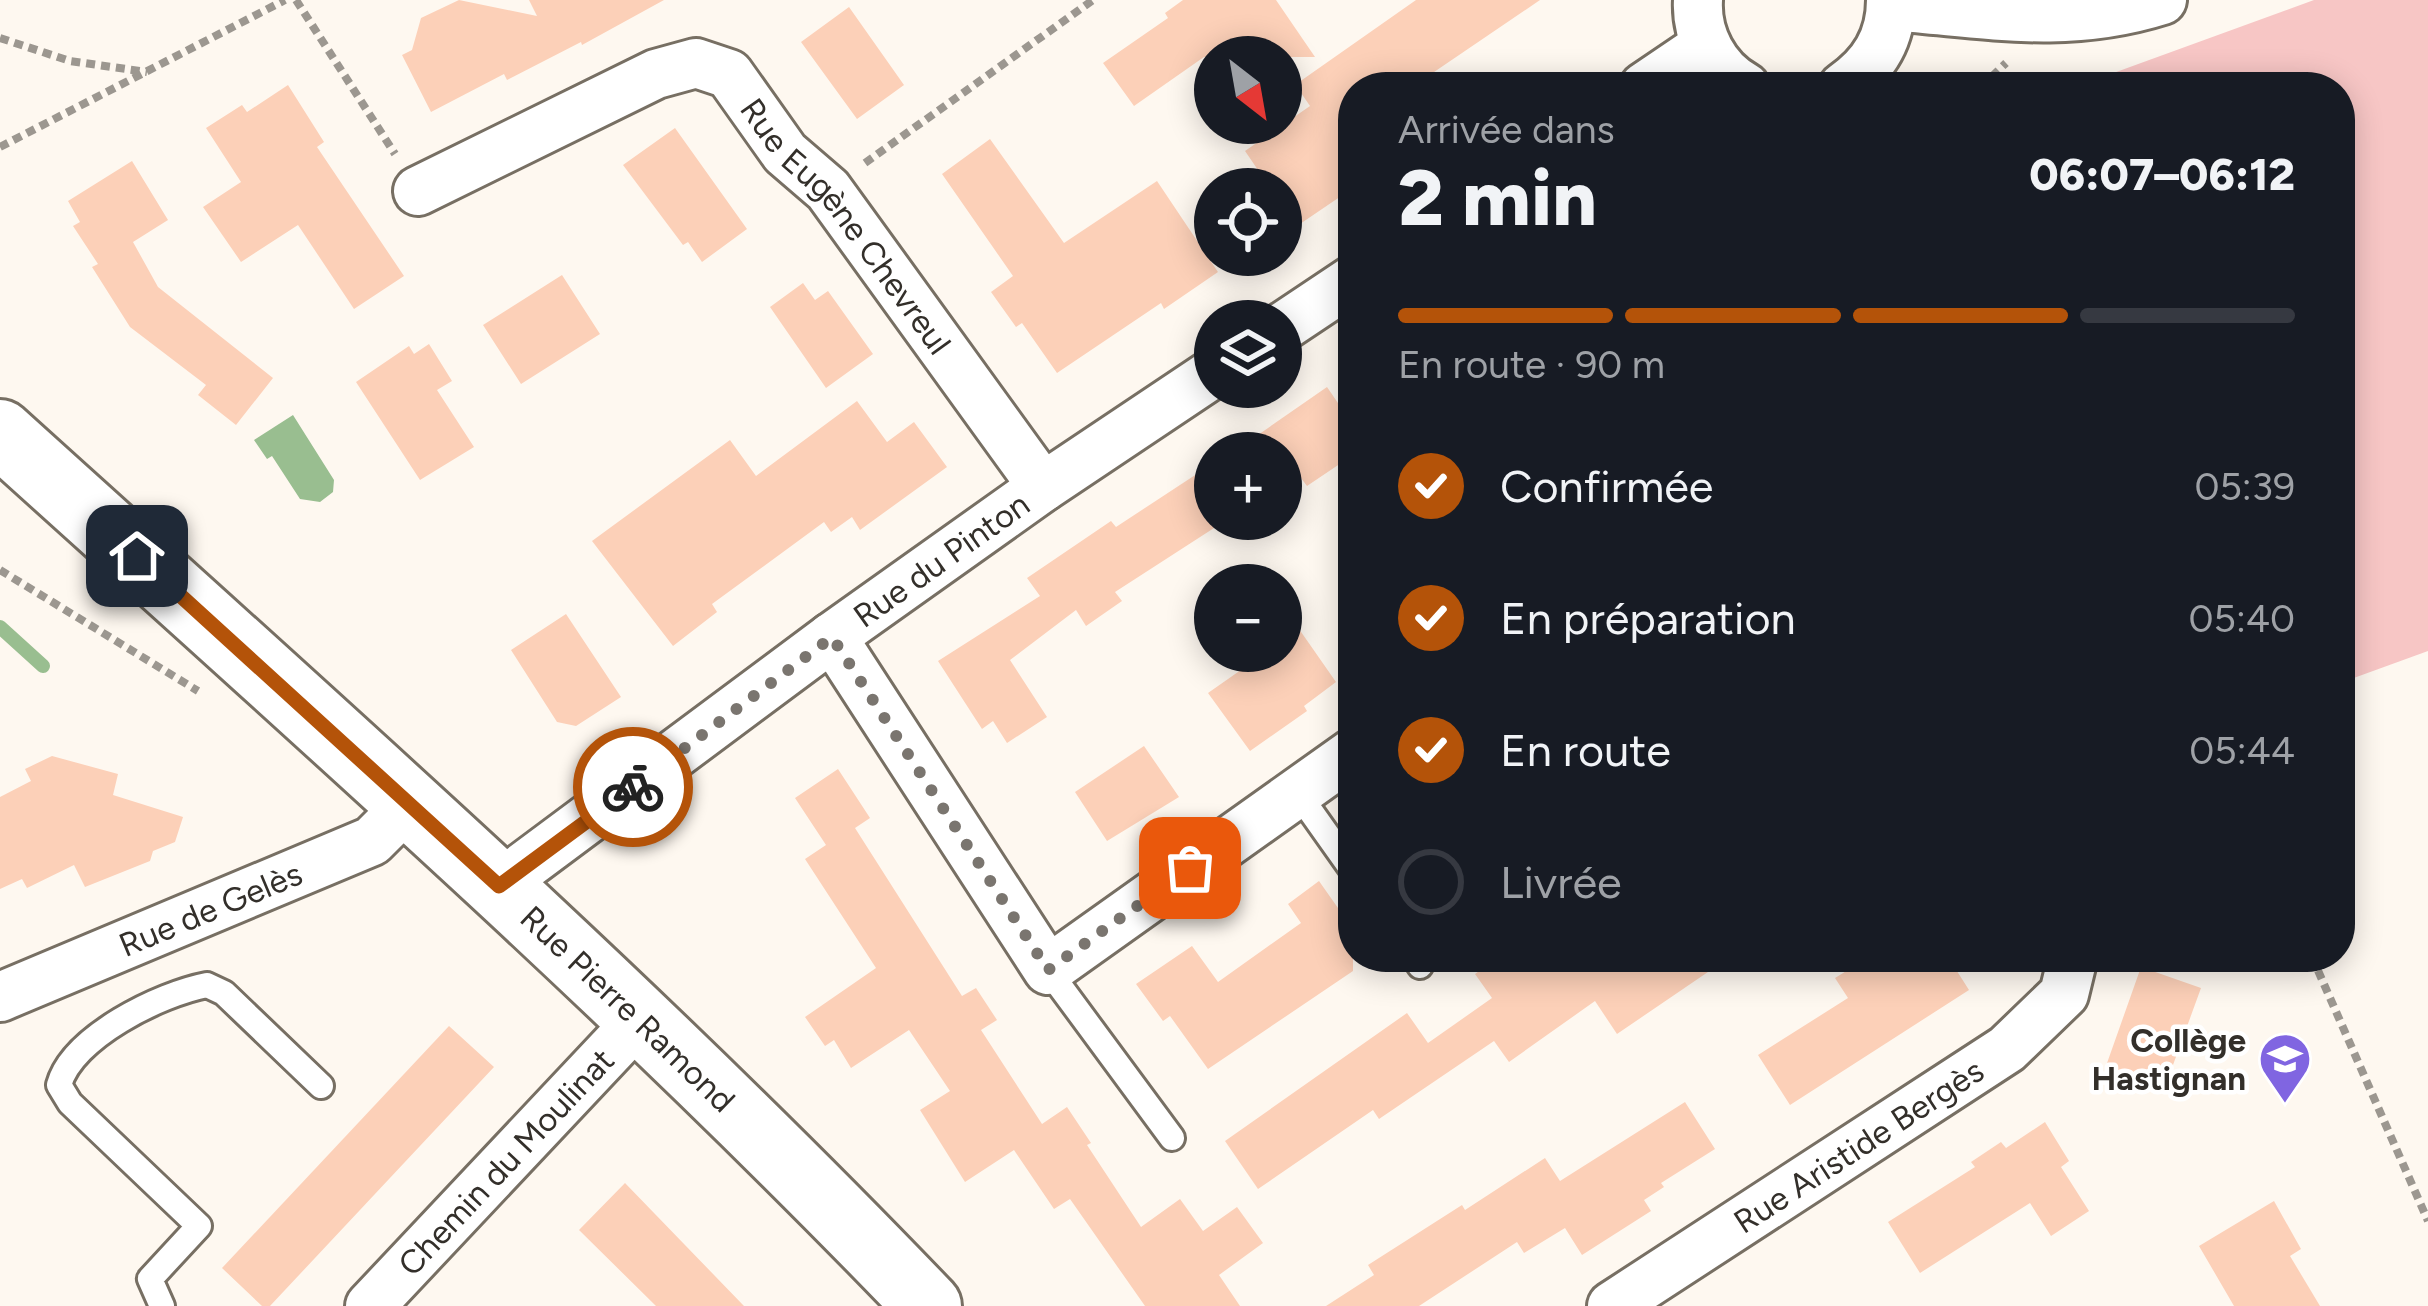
<!DOCTYPE html>
<html lang="fr">
<meta charset="utf-8">
<style>
:root{--surface:#171b24;--page:#242831;--text:#f1f3f6;--muted:#9ea1a6;--line:#363941;--accent:#b45309}
body{margin:0;font-family:Figtree,sans-serif;background:var(--page);color:var(--text);height:100vh;display:flex;flex-direction:column;font-size:45px;white-space:nowrap}
*{box-sizing:border-box;margin:0}
p{font-size:39px;color:var(--muted)}
.icon{flex:none;width:66px;height:66px;fill:none;stroke:currentColor;stroke-width:2;stroke-linecap:round;stroke-linejoin:round}
.map{position:relative;flex:1;overflow:hidden}
.side{position:absolute;left:1338px;top:72px;width:1017px;height:900px;display:flex;flex-direction:column;background:var(--surface);border-radius:48px;box-shadow:0 6px 30px #0003}
.side>*{flex:none}
.needle{width:78px;rotate:149deg}
.tools{position:absolute;left:1194px;top:36px;display:grid;gap:24px}
.tools a{display:grid;place-items:center;width:108px;height:108px;border-radius:50%;background:var(--surface);box-shadow:0 6px 30px #0003;font-size:60px}
.pin{position:absolute;display:grid;place-items:center;width:102px;height:102px;color:#fff;margin:-51px;border-radius:24px;box-shadow:0 6px 18px #0006}
.courier{position:absolute;display:grid;place-items:center;width:120px;height:120px;margin:-60px;border:9px solid #b45309;border-radius:50%;background:#fff;color:#222;box-shadow:0 3px 15px #0007}
.head em{font-style:normal;font-weight:800}
.head div{display:flex;flex-direction:column-reverse}
.head{display:flex;align-items:center;justify-content:space-between;height:204px;padding:0 60px}
h1{font-size:78px;font-weight:800;line-height:90px}
.bar{display:grid;grid-template-columns:repeat(4,1fr);gap:18px 12px;align-content:center;height:144px;padding:0 60px}
.bar i{height:15px;border-radius:9px;background:var(--line)}
.bar .on{background:var(--accent)}
.bar p{grid-column:span 4}
ol{padding:0 60px;list-style:none}
li{display:flex;align-items:center;gap:36px;height:132px}
li p{margin-inline-start:auto}
li .icon{padding:12px;border-radius:50%;background:var(--accent);color:#fff;stroke-width:4}
li:last-child{color:var(--muted)}
li i{width:66px;height:66px;border:6px solid var(--line);border-radius:50%}
.map>svg:first-child{display:block}
</style>
<div class="map">
<svg width="2428" height="1306" viewBox="0 0 2428 1306">
<rect width="100%" height="100%" fill="#fef8f0"/>
<path fill="#f7c6c5" d="M2314,0h114v651l-88,32v-596h-265z"/>
<path fill="#99be90" d="M293,415l41,65 -1,12 -13,10 -20,-3 -28,-43 -5,3 -13,-19z"/>
<g fill="none" stroke-linecap="round" stroke-linejoin="round">
<path stroke="#99be90" stroke-width="14" d="M0,627l43,39"/>
</g>
<path fill="#fcd0b8" d="M459,0l78,16 -8,-16h135l-82,45 -1,-3 -74,38 -3,-6 -73,38 -29,-57 10,-5 9,-32z
M1183,0h93l39,57h-111l-70,49 -31,-43 65,-45 -3,-5z
M1416,0h124l-128,87h-59v101l-56,38 -16,-23v-14h-10l-26,-38 65,-45 -13,-19h-5z
M849,7l55,78 -47,34 -56,-77z
M288,85l36,57 -7,5 87,129 -50,33 -56,-84 -57,37 -38,-55 38,-25 -35,-54 36,-23 5,7z
M675,128l72,101 -45,33 -14,-20 -5,3 -60,-80z
M990,139l74,104 93,-62 61,91 -54,37 -3,-6 -104,70 -35,-50 -6,4 -25,-35 22,-16 -71,-102z
M132,161l36,59 -35,22 25,45 115,91 -37,47 -38,-30 8,-10 -76,-58 -38,-60 6,-3 -25,-38 7,-4 -12,-21z
M562,275l38,59 -79,50 -38,-59z
M803,283l12,17 13,-9 45,63 -47,34 -56,-81z
M429,344l23,37 -15,9 37,57 -54,33 -64,-98 53,-36 5,8z
M1327,387l26,38v30l-46,31 -9,-12 -17,11v-32h-49z
M857,401l30,41 27,-20 33,45 -87,63 -8,-13 -21,15 -7,-10 -112,82 5,8 -44,34 -81,-105 138,-101 26,36z
M1215,462v57h13l-113,73 7,9 -36,25 -10,-16 -66,50 37,57 -40,26 -14,-22 -11,8 -44,-68 102,-65 -13,-18 84,-57 5,6z
M566,614l55,83 -45,29 -19,-4 -46,-72z
M1299,629l37,53 -32,24 3,5 -57,40 -42,-58 60,-42h13v-9z
M1144,746l35,51 -72,44 -32,-49z
M52,756l66,18 -5,21 70,22 -8,25 -22,9 -3,10 -65,26 -11,-22 -47,23 -5,-9 -22,10v-92l31,-16 -6,-12z
M838,769l32,49 -15,10 107,168 14,-8 21,32 -16,10 61,94 25,-17 24,36 -4,2 54,82 39,-28 23,32 34,-24 26,36 -44,32 21,31h-95l-75,-107 -16,10 -40,-59 -49,32 -45,-72 30,-19 -41,-61 -58,38 -17,-28 -9,6 -20,-29 71,-49 -71,-109 21,-14 -31,-47z
M1319,881l19,27 15,-9v72l-145,98 -38,-53 -7,5 -27,-37 56,-38 26,36 83,-59 -13,-19z
M1499,957h231l-113,77 -22,-33 -86,61 -15,-21 -115,78 -6,-9 -115,79 -33,-48 182,-128 21,30 64,-45 -17,-24z
M1869,957h79l21,33 -179,115 -32,-50 90,-57 -13,-20z
M2141,967l60,21 -36,99 -59,-21z
M449,1026l45,41 -224,239h-8l-40,-38z
M1685,1102l30,47 -54,34 3,4 -20,13 7,11 -69,44 -17,-27 -41,25 -7,-11 -98,64h-93l48,-31 -6,-10 94,-60 3,5 80,-52 15,23z
M2045,1122l24,39 -8,6 28,44 -38,25 -21,-33 -110,70 -32,-51 87,-55 -4,-5 30,-20 5,6z
M625,1183l119,123h-88l-77,-76z
M2274,1201l27,48 -11,7 30,50h-86l-35,-60z"/>
<g fill="none" stroke-linecap="round" stroke-linejoin="round">
<g stroke="#776f63" stroke-width="30">
<path id="lane" d="M1297,792l56,79
M1414,957l6,9
M1048,970l124,168
M162,1306l-12,-27 49,-53 -129,-123 -11,-18c13,-48 101,-91 148,-100l17,8 97,93"/>
</g>
<g stroke="#776f63" stroke-width="54">
<g id="street">
<path d="M1698,0c-2,35 16,70 47,87"/>
<path d="M1892,6c96,8 175,24 270,-6"/>
<path d="M1644,87l62,-42"/>
<path d="M1843,87c31,-21 48,-49 48,-87"/>
<path id="s1" d="M418,191l238,-117 40,-11 33,11 56,79 43,37 215,297"/>
<path d="M1281,328l72,-48"/>
<path d="M832,637l216,333 305,-217"/>
<path id="s2" d="M499,885l333,-248 211,-150 172,-115"/>
<path id="s3" d="M0,997l372,-156 38,-38"/>
<path id="s4" d="M370,1306l270,-287"/>
<path id="s5" d="M1612,1306l395,-257 57,-55 9,-37"/>
</g>
</g>
<g stroke="#776f63" stroke-width="72">
<g id="primary">
<path id="s6" d="M0,433c315,285 634,566 928,873"/>
</g>
</g>
<path stroke="#9c9790" stroke-width="8" stroke-dasharray="9 6" stroke-linecap="butt" d="M296,0l99,154
M0,38l70,23 77,11
M1981,87l25,-24
M0,147l285,-147
M865,163l228,-163
M0,570l198,121
M2312,957l116,264"/>
<use href="#lane" stroke="#fff" stroke-width="24"/>
<use href="#street" stroke="#fff" stroke-width="48"/>
<use href="#primary" stroke="#fff" stroke-width="66"/>
</g>
<g fill="none" stroke-linecap="round" stroke-linejoin="round">
<path stroke="#7a756f" stroke-width="12" stroke-dasharray="0 21.6" d="M633,787l199,-150 216,333 142,-102"/>
<path stroke="#b45309" stroke-width="15" d="M137,556l362,330 134,-99"/>
</g>
<defs>
<g id="school-pin" transform="scale(2.7)"><path d="M0 17L-7.5 6A9.5 9.5 0 1 1 7.5 6Z" fill="#8065e1" stroke="#fff"/><path d="M0-5L7-2L0 1L-7-2ZM-4 1L0 2.5L4 1V4Q0 6-4 4Z" fill="#fff"/></g>
</defs>
<g fill-rule="evenodd">
<use href="#school-pin" x="2285" y="1059"/>
</g>
<g text-anchor="middle" dominant-baseline="central" stroke-width="9" stroke-linejoin="round" paint-order="stroke">
<g font-size="33" fill="#332f2a" stroke="#fff">
<text stroke="none"><textPath href="#s1" startOffset="534">Rue Eugène Chevreul</textPath></text>
<text stroke="none"><textPath href="#s2" startOffset="549">Rue du Pinton</textPath></text>
<text stroke="none"><textPath href="#s3" startOffset="228">Rue de Gelès</textPath></text>
<text stroke="none"><textPath href="#s6" startOffset="852">Rue Pierre Ramond</textPath></text>
<text stroke="none"><textPath href="#s5" startOffset="294">Rue Aristide Bergès</textPath></text>
<text stroke="none"><textPath href="#s4" startOffset="198">Chemin du Moulinat</textPath></text>
</g>
<g font-size="33" font-weight="bold" fill="#332f2a" stroke="#fff" text-anchor="end">
<text x="2246" y="1040">Collège<tspan x="2246" dy="38">Hastignan</tspan></text>
</g>
</g>
</svg>
<div class="tools">
<a><svg class="needle" viewBox="-14 -14 28 28"><path d="M0-13l5 13h-10z" fill="#e53935"/><path d="M0 13l5-13h-10z" fill="#9ea1a6"/></svg></a>
<a><svg class="icon" aria-label="locate" viewBox="0 0 24 24"><circle cx="12" cy="12" r="6"/><path d="M12 2v4M12 18v4M2 12h4M18 12h4"/></svg></a>
<a><svg class="icon" aria-label="layers" viewBox="0 0 24 24"><path d="M12 4l9 5-9 5-9-5zM3 14l9 5 9-5"/></svg></a>
<a>+</a>
<a>−</a>
</div>
<div class="pin" style="left:1190px;top:868px;background:#ea580c"><svg class="icon" aria-label="bag" viewBox="0 0 24 24"><path d="M5 8h14l-1 12H6zM9 8a3 3 0 0 1 6 0"/></svg></div>
<div class="pin" style="left:137px;top:556px;background:#1f2937"><svg class="icon" aria-label="home" viewBox="0 0 24 24"><path d="M3 11l9-7 9 7M6 9v11h12V9"/></svg></div>
<div class="courier" style="left:633px;top:787px"><svg class="icon" aria-label="bike" viewBox="0 0 24 24"><circle cx="6" cy="16" r="4"/><circle cx="18" cy="16" r="4"/><path d="M6 16l4-8h5l3 8M10 8l3 8H6M13 5h3"/></svg></div>
<section class="side">
<div class="head"><div><h1>2 min</h1><p>Arrivée dans</p></div><em>06:07–06:12</em></div>
<div class="bar"><i class="on"></i><i class="on"></i><i class="on"></i><i></i><p>En route · 90 m</p></div>
<ol>
<li><svg class="icon" aria-label="check" viewBox="0 0 24 24"><path d="M5 12l5 5 9-10"/></svg>Confirmée<p>05:39</p></li>
<li><svg class="icon" aria-label="check" viewBox="0 0 24 24"><path d="M5 12l5 5 9-10"/></svg>En préparation<p>05:40</p></li>
<li><svg class="icon" aria-label="check" viewBox="0 0 24 24"><path d="M5 12l5 5 9-10"/></svg>En route<p>05:44</p></li>
<li><i></i>Livrée</li>
</ol>
</section>
</div>
